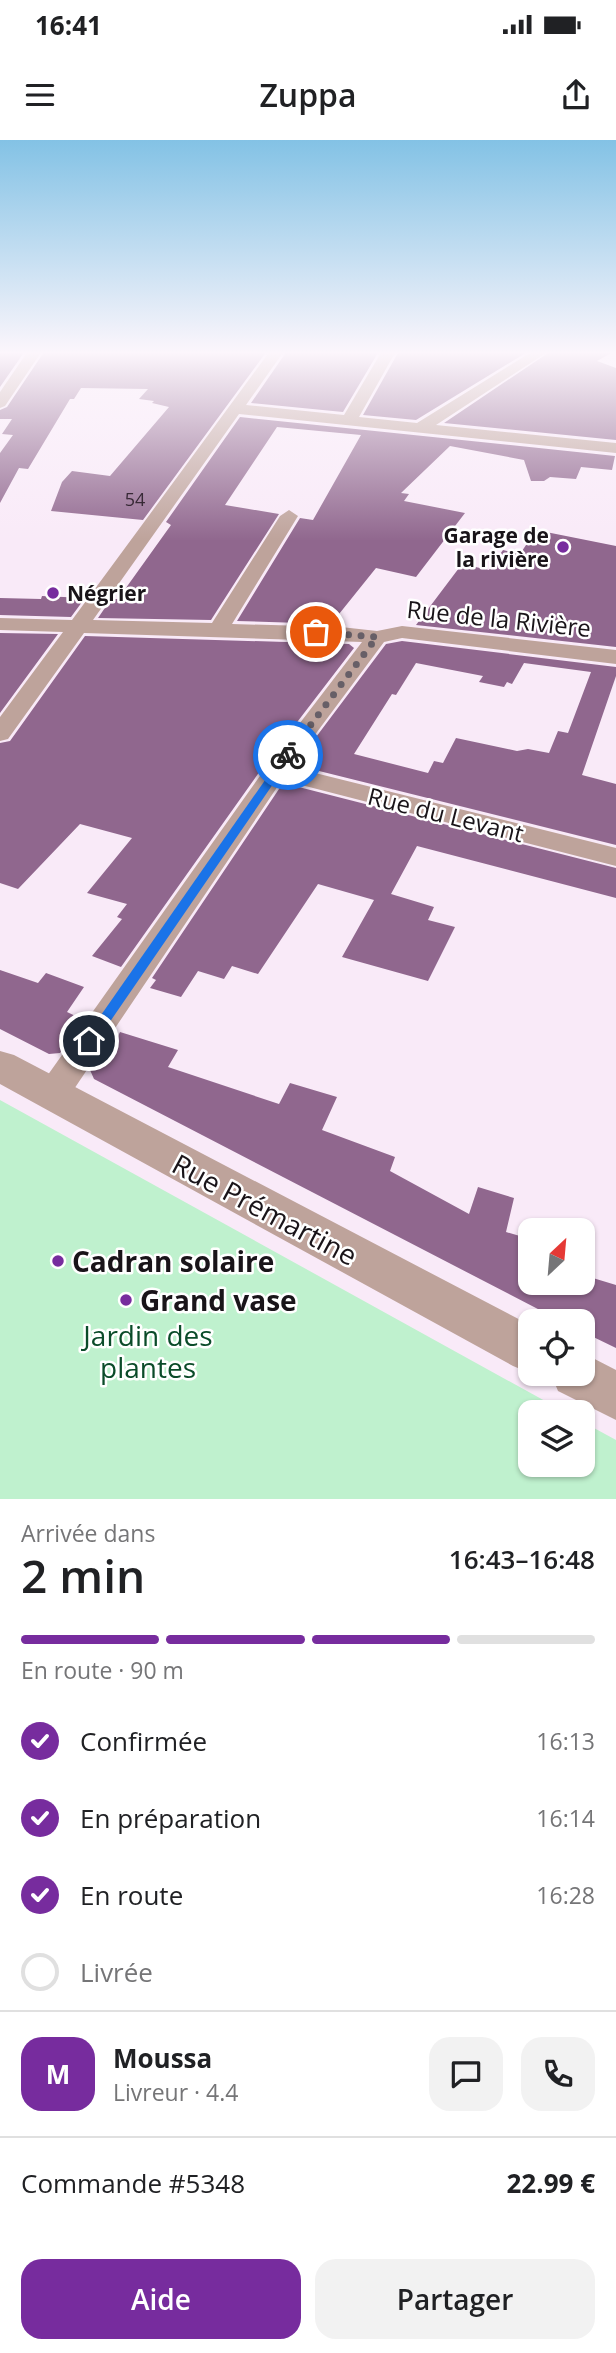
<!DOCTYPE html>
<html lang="fr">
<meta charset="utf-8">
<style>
:root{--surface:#fff;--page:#f2f2f2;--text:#202124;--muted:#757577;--line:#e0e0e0;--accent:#772c9e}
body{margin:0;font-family:"Open Sans",sans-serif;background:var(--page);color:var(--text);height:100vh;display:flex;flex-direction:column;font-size:26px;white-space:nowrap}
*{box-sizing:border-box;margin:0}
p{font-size:23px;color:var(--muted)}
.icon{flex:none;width:38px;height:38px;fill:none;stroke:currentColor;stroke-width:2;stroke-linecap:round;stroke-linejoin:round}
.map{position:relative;height:1359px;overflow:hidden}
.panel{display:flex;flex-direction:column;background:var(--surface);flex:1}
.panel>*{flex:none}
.needle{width:46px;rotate:26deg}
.buttons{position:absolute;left:518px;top:1078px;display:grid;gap:14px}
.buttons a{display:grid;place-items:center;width:77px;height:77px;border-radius:14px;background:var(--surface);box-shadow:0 2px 5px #0004;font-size:35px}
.pin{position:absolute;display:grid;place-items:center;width:60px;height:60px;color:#fff;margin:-30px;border:4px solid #fff;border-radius:50%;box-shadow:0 2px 7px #0007}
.courier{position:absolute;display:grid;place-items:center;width:70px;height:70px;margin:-35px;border:5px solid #1a73e8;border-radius:50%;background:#fff;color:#222;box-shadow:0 2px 9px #0007}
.summary em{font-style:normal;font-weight:600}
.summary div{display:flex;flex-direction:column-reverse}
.summary{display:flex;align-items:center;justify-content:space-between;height:119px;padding:0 21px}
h1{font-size:46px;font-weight:600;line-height:52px}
.bar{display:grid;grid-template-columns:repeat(4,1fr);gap:10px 7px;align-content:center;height:84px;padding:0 21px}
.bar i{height:9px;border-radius:5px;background:var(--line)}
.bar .active{background:var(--accent)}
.bar p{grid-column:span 4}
.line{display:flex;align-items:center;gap:18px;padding:0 21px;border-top:2px solid var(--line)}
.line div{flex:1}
.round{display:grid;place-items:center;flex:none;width:74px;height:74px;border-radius:21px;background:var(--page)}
ol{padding:0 21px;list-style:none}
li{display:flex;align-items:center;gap:21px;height:77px}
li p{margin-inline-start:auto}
li .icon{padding:7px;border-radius:50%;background:var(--accent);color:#fff;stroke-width:4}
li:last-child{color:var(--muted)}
li i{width:38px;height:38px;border:4px solid var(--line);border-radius:50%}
.button{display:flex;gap:14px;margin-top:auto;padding:14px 21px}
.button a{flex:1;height:80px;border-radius:21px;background:var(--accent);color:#fff;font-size:28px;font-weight:600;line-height:80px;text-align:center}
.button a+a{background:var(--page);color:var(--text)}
.status{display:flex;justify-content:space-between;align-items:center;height:49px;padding:0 35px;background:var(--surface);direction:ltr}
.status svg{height:19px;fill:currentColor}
header{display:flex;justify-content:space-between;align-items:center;height:91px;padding:0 21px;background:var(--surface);font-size:32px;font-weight:600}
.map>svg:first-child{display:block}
</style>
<div class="status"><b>16:41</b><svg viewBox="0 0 49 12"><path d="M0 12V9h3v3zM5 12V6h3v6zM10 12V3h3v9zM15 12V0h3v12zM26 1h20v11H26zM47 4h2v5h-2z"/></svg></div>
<header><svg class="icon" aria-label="menu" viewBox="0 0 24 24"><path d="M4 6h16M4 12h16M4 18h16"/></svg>Zuppa<svg class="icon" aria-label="share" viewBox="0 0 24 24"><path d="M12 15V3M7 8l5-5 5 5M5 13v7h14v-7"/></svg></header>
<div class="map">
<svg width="616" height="1359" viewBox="0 0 616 1359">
<rect width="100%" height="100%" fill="#f9eaf8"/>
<path fill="#bff1ce" d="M0,960l565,312h-35v53h53v-43l33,18v59h-616z"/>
<path fill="#90678e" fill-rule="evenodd" d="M0,211h25l-25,36z
M96,211h171l-124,169 -92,-9 11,-29 10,-11 38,5 59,-69 -17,-4 2,-2 -15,-2 9,-10 -67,-1 -7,11h-4l-42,70 -9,-1 -19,35v-50l13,-18 -11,-1 10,-15h-12v-9l7,-3 37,-55 51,1z
M287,211h92l-36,61 -92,-9z
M399,211h130l-113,69 -53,-5z
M551,211h64l-18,10 19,7v72l-172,-17z
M240,277l375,39 -3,14 -31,-3 -5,12 -26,-2 -6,4h-13l-7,-21 -74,-14 -49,47 8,1 -5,7 61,12 -49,64 -40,-9 -45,56 -94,-3 63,-103 13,2 48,-85 -84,-8 -52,78 54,9 -68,106 -113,-2 13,-19h7l53,-74 -5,-3z
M536,390l80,16v101l-200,-22 46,-61 27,6 14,-20 17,4z
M42,456l43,2 -14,19 -71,-2v-17l41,1z
M0,493l58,1 -58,79z
M85,496l264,8 5,4 -89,116 -144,203 -29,-11 30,-37 -5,-2 10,-13 -40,-11 45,-55 -52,-14 -62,65 -18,-6v-140l10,-2z
M402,501l214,26v9l-34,99 34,9v61l-321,-80 91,-121zM416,523l67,13 -4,6 25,5 3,-5 5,2 12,-21 67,9 -23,61 -10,-2 -9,22 -21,-4 -11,2 -61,-13 -13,25 -9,-2 -6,12 -74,-19 38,-60 4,1z
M283,643l333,85v30l-199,-52 -26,48 43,13 -6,13 27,7 -27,54 -86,-24 32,-57 -56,-16 -60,90 -26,-8 -8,13 -26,-8 -17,26 -31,-9 6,-8 -4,-2z
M0,830l38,13 8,-10 38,14 -17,25 17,8 -24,33 -11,1 -49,-25z
M120,892l58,18 -10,17 111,37 11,-21 47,14 -15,33 73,27 -5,14 79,43 9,-27 36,11 -8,34 24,7v44h53v-8l33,10v63l-33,-16v-11h-22l-467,-242 -4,-9 24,-36 4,2z"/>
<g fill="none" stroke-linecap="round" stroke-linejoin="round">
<path fill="#bea39b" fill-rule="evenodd" d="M28,211h14l-37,55 -5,2v-16z
M270,211h14l-38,54 98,10 38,-64h14l-37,66 58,6 116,-72h16l-113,74 180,18v10l-377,-39 -146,206 119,3 68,-107 9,-6 9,6 -66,108 109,3 36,4 25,-5 214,24v14l-214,-26 -18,4 -93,125 325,81v18l-334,-86 -218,324 -12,4 -12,-4 -5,-9 5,-9 227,-320 95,-124 -278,-9 -76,106 -8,2v-24l63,-85 -63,-2v-12l72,2z"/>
<path fill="#bea39b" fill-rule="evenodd" d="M0,911l14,4 516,270v48l-17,-7 -513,-282z
M583,1213l33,17v50l-58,-29 -7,-17h32z"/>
</g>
<linearGradient id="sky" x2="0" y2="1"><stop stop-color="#83c2e5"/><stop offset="0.53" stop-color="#fcf6fc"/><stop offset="1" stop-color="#fcf6fc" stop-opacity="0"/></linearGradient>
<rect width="616" height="401" fill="url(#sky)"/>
<path fill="#1a73e8" d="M288,612l5,3 -199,290h-9v-7l199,-285z"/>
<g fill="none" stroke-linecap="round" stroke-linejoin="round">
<path stroke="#675f67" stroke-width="7" stroke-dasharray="0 12.6" d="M288,615l89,-118 -61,-5"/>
</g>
<g fill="#772c9e" stroke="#fff" stroke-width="2.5">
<circle cx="563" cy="407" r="7"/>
<circle cx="53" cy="453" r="7"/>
<circle cx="58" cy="1121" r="7"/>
<circle cx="126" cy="1160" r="7"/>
</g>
<g text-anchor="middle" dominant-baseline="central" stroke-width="5" stroke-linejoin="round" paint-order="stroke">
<g font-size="18" fill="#372936">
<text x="135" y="359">54</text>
</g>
<g font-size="21" font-weight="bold" fill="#191419" stroke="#fff" text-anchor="end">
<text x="549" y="395">Garage de<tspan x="549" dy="24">la rivière</tspan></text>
<text x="67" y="453" text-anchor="start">Négrier</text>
</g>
<g font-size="24" fill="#191419" stroke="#fff">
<text transform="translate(499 478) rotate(6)">Rue de la Rivière</text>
<text transform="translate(446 674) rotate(14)">Rue du Levant</text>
</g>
<g font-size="28" fill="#191419" stroke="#fff">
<text transform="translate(265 1069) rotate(28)">Rue Prémartine</text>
</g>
<g font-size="28" font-weight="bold" fill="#191419" stroke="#fff" text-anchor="start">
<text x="72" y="1121">Cadran solaire</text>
<text x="140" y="1160">Grand vase</text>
</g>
<g font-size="28" fill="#0a4b29" stroke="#fff">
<text x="148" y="1195">Jardin des<tspan x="148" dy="32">plantes</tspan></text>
</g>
</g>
</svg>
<div class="buttons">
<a><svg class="needle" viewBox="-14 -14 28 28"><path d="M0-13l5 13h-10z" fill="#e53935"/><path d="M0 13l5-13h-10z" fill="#757577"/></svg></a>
<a><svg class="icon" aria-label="locate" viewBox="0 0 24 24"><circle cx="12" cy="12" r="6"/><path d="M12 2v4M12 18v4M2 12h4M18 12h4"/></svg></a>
<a><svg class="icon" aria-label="layers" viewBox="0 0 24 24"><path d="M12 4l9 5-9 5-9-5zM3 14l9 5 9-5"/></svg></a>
</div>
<div class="pin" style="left:316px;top:492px;background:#ea580c"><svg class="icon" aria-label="bag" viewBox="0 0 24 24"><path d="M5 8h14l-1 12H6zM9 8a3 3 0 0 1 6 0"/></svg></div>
<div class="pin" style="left:89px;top:901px;background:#1f2937"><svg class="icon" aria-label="home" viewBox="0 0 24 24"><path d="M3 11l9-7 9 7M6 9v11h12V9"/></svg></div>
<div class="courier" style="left:288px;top:615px"><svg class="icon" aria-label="bike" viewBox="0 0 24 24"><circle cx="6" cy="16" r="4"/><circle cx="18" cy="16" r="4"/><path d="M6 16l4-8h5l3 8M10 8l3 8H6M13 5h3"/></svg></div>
</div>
<section class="panel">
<div class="summary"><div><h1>2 min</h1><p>Arrivée dans</p></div><em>16:43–16:48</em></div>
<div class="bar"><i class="active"></i><i class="active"></i><i class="active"></i><i></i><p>En route · 90 m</p></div>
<ol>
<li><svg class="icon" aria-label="check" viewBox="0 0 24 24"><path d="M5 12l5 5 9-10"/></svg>Confirmée<p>16:13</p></li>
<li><svg class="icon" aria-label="check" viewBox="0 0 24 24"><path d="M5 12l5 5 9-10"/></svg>En préparation<p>16:14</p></li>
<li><svg class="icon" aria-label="check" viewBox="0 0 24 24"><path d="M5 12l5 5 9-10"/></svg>En route<p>16:28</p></li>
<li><i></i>Livrée</li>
</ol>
<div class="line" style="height:126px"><b class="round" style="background:var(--accent);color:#fff">M</b><div><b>Moussa</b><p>Livreur · 4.4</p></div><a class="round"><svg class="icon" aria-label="chat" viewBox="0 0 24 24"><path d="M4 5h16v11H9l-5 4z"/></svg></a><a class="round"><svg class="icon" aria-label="phone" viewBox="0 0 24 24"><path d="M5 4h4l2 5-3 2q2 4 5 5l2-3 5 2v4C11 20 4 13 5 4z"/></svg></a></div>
<div class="line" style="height:91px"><div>Commande #5348</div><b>22.99 €</b></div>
<div class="button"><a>Aide</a><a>Partager</a></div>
</section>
